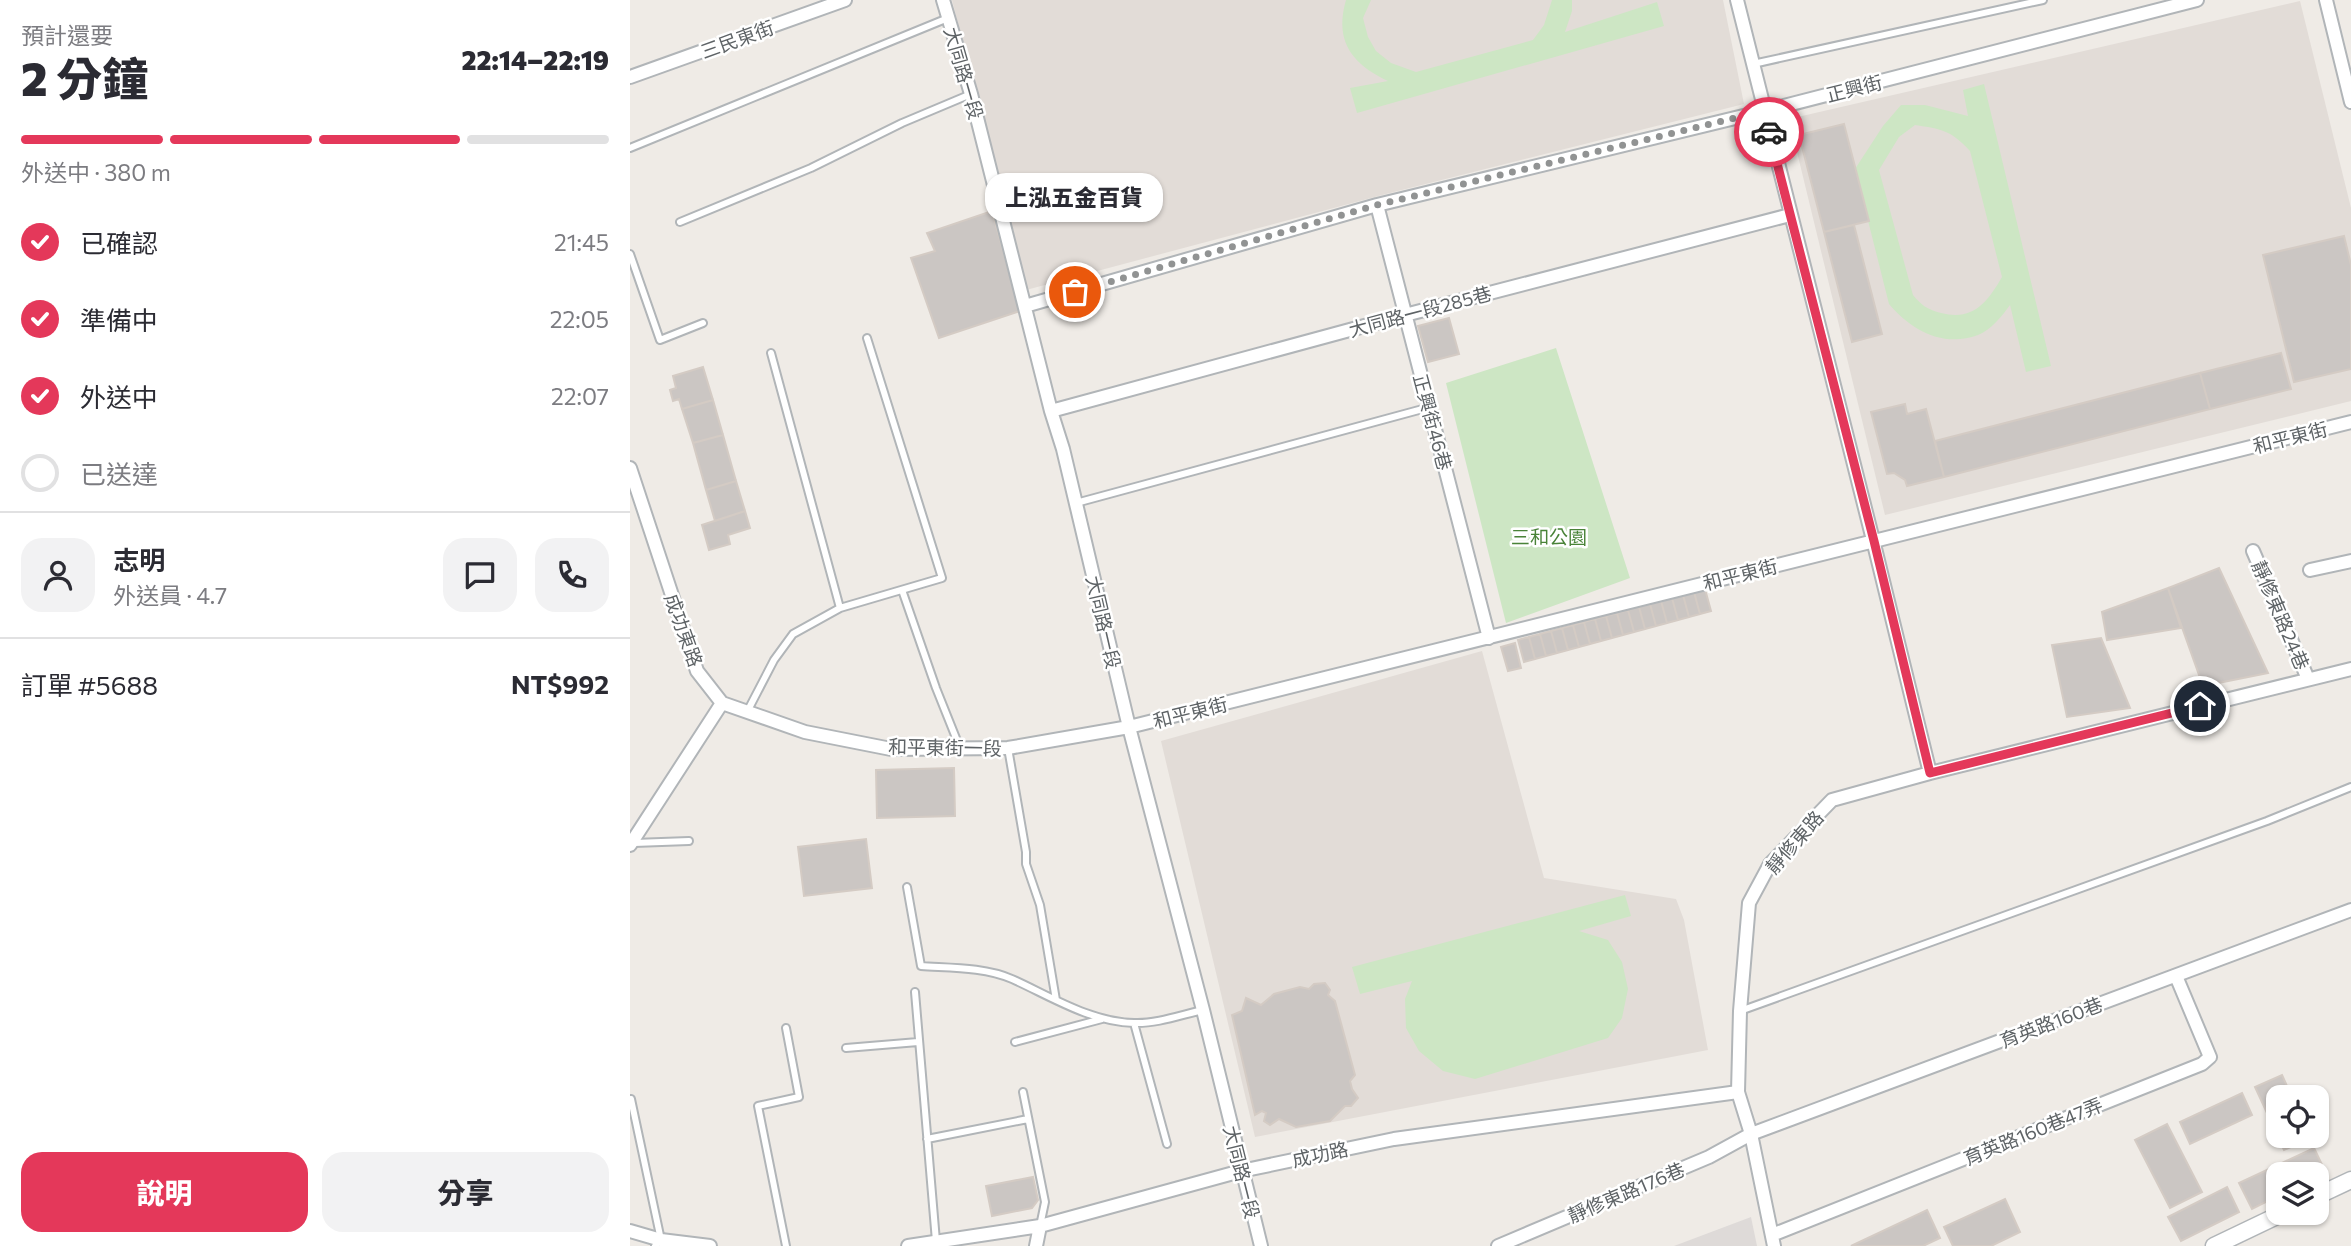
<!DOCTYPE html>
<html lang="zh-TW">
<meta charset="utf-8">
<style>
:root{--surface:#fff;--page:#f2f2f3;--text:#2b2b33;--muted:#7c7c81;--line:#e1e1e2;--accent:#e4385a}
body{margin:0;font-family:Commissioner,"Noto Sans TC",sans-serif;background:var(--page);color:var(--text);height:100vh;display:flex;flex-direction:column;font-size:26px;white-space:nowrap}
*{box-sizing:border-box;margin:0}
p{font-size:23px;color:var(--muted)}
.icon{flex:none;width:38px;height:38px;fill:none;stroke:currentColor;stroke-width:2;stroke-linecap:round;stroke-linejoin:round}
.map{position:relative;flex:1;overflow:hidden}
.side{display:flex;flex-direction:column;background:var(--surface);width:630px}
.side>*{flex:none}
.tools{position:absolute;left:1636px;top:1085px;display:grid;gap:14px}
.tools a{display:grid;place-items:center;width:63px;height:63px;border-radius:14px;background:var(--surface);box-shadow:0 2px 5px #0004;font-size:35px}
.pin{position:absolute;display:grid;place-items:center;width:60px;height:60px;color:#fff;margin:-30px;border:4px solid #fff;border-radius:50%;box-shadow:0 2px 7px #0007}
.courier{position:absolute;display:grid;place-items:center;width:70px;height:70px;margin:-35px;border:5px solid #e4385a;border-radius:50%;background:#fff;color:#222;box-shadow:0 2px 9px #0007}
.bubble{position:absolute;height:49px;border-radius:21px;background:var(--surface);box-shadow:0 2px 5px #0004;font-size:23px;font-weight:800;line-height:49px;text-align:center}
.headline em{font-style:normal;font-weight:800}
.headline div{display:flex;flex-direction:column-reverse}
.headline{display:flex;align-items:center;justify-content:space-between;height:119px;padding:0 21px}
h1{font-size:46px;font-weight:800;line-height:52px}
.bar{display:grid;grid-template-columns:repeat(4,1fr);gap:10px 7px;align-content:center;height:84px;padding:0 21px}
.bar i{height:9px;border-radius:5px;background:var(--line)}
.bar .current{background:var(--accent)}
.bar p{grid-column:span 4}
.line{display:flex;align-items:center;gap:18px;padding:0 21px;border-top:2px solid var(--line)}
.line div{flex:1}
.round{display:grid;place-items:center;flex:none;width:74px;height:74px;border-radius:21px;background:var(--page)}
ol{padding:0 21px;list-style:none}
li{display:flex;align-items:center;gap:21px;height:77px}
li p{margin-inline-start:auto}
li .icon{padding:7px;border-radius:50%;background:var(--accent);color:#fff;stroke-width:4}
li:last-child{color:var(--muted)}
li i{width:38px;height:38px;border:4px solid var(--line);border-radius:50%}
.button{display:flex;gap:14px;margin-top:auto;padding:14px 21px}
.button a{flex:1;height:80px;border-radius:21px;background:var(--accent);color:#fff;font-size:28px;font-weight:800;line-height:80px;text-align:center}
.button a+a{background:var(--page);color:var(--text)}
main{display:flex;flex:1;min-height:0}
.map>svg:first-child{display:block}
</style>
<main>
<section class="side">
<div class="headline"><div><h1>2 分鐘</h1><p>預計還要</p></div><em>22:14–22:19</em></div>
<div class="bar"><i class="current"></i><i class="current"></i><i class="current"></i><i></i><p>外送中 · 380 m</p></div>
<ol>
<li><svg class="icon" aria-label="check" viewBox="0 0 24 24"><path d="M5 12l5 5 9-10"/></svg>已確認<p>21:45</p></li>
<li><svg class="icon" aria-label="check" viewBox="0 0 24 24"><path d="M5 12l5 5 9-10"/></svg>準備中<p>22:05</p></li>
<li><svg class="icon" aria-label="check" viewBox="0 0 24 24"><path d="M5 12l5 5 9-10"/></svg>外送中<p>22:07</p></li>
<li><i></i>已送達</li>
</ol>
<div class="line" style="height:126px"><a class="round"><svg class="icon" aria-label="person" viewBox="0 0 24 24"><circle cx="12" cy="8" r="4"/><path d="M4 21q1-7 8-7t8 7"/></svg></a><div><b>志明</b><p>外送員 · 4.7</p></div><a class="round"><svg class="icon" aria-label="chat" viewBox="0 0 24 24"><path d="M4 5h16v11H9l-5 4z"/></svg></a><a class="round"><svg class="icon" aria-label="phone" viewBox="0 0 24 24"><path d="M5 4h4l2 5-3 2q2 4 5 5l2-3 5 2v4C11 20 4 13 5 4z"/></svg></a></div>
<div class="line" style="height:91px"><div>訂單 #5688</div><b>NT$992</b></div>
<div class="button"><a>說明</a><a>分享</a></div>
</section>
<div class="map">
<svg width="1721" height="1246" viewBox="0 0 1721 1246">
<rect width="100%" height="100%" fill="#efebe6"/>
<path fill="#dedad8" d="M1121,1217l6,29h-83z"/>
<path fill="#e2dcd7" d="M322,0h771l21,104 -358,90 -360,96z
M1670,1l51,207v193l-466,114 -96,-396z
M852,651l62,227 132,21 8,21 24,130 -453,87 -94,-396z"/>
<path fill="#cde6c4" fill-rule="evenodd" d="M716,0h25l-8,18 5,19 8,14 15,12 25,9 117,-32 11,-15 8,-25h20v11l-7,21 92,-30 7,24 -307,87 -7,-25 38,-7c-36,-17 -54,-40 -42,-81z
M1354,84l67,282 -25,6 -16,-67c-8,11 -19,25 -32,30 -35,13 -67,-5 -89,-31l-34,-135 28,-43 18,-21h24l43,11 -5,-26zM1285,125c26,4 36,5 55,26l32,126c-15,26 -29,44 -61,36 -13,-3 -20,-8 -28,-18l-34,-125 20,-33z
M926,348l74,230 -124,45 -60,-240z
M995,895l6,21 -52,15 29,9 14,22 6,27 -6,29 -14,20 -133,41 -32,-8 -24,-20 -13,-23 -1,-29 7,-18 -52,13 -8,-27z"/>
<path fill="#cbc6c3" stroke="#d4cbc4" stroke-width="2" d="M1214,124l25,97 -45,11 -25,-97z
M362,211l28,100 -81,27 -28,-80 24,-7 -8,-18z
M1224,225l28,109 -30,8 -28,-110z
M1714,236l7,29v104l-57,13 -31,-127z
M819,318l10,36 -31,8 -10,-36z
M1651,353l10,36 -81,20 -10,-36z
M73,367l10,33 -31,9 -3,-10 -6,2 -3,-11 6,-2 -3,-12z
M1570,373l10,36 -266,68 -9,-36z
M83,400l10,35 -30,8 -11,-34z
M1275,404l2,10 19,-5 18,68 -37,9 -2,-6 -11,-7 -7,1 -16,-62z
M93,435l13,46 -30,9 -13,-47z
M106,481l9,30 -30,10 -9,-31z
M115,511l5,17 -22,7 2,9 -21,6 -7,-25z
M1589,568l49,105 -65,13 -35,-98z
M1538,588l13,40 -74,12 -5,-28z
M1075,589l6,22 -11,3 -6,-22z
M1064,592l6,22 -11,3 -6,-22z
M1053,595l6,22 -11,3 -6,-22z
M1042,598l6,22 -11,3 -6,-22z
M1031,601l6,22 -11,3 -6,-22z
M1020,604l6,22 -11,3 -6,-22z
M1009,607l6,22 -11,3 -6,-22z
M998,610l6,22 -11,3 -6,-22z
M987,613l6,22 -11,3 -6,-22z
M976,616l6,22 -11,3 -6,-22z
M965,619l6,22 -11,3 -6,-22z
M954,622l6,22 -11,3 -6,-22z
M943,625l6,22 -11,3 -6,-22z
M932,628l6,22 -11,3 -6,-22z
M921,631l6,22 -11,3 -6,-22z
M910,634l6,22 -11,3 -6,-22z
M899,637l6,22 -11,3 -6,-22z
M1471,638l29,70 -63,9 -15,-72z
M885,643l6,25 -13,3 -7,-24z
M324,768l1,48 -78,2 -1,-48z
M236,839l6,49 -68,8 -6,-49z
M695,983l5,7 -2,5 7,6 20,74 -5,6 2,8 6,9 -7,8h-6l-15,15 -34,6 -17,-8 -9,6 -6,-4 2,-8 -4,-2 -7,4 -23,-100 10,-4 4,-13 15,7 13,-11 26,-7 9,2 5,-5z
M1652,1075l10,22h-14v39h32l1,2 -27,12 -29,-63z
M1612,1093l10,22 -62,29 -10,-22z
M1537,1124l35,68 -32,16 -35,-68z
M1684,1148l12,25 -9,5v-4h-39v22l-26,13 -13,-26z
M403,1177l5,23 -6,8 -40,8 -6,-30z
M1597,1187l12,25 -58,29 -13,-24z
M1375,1199l15,33 -29,14h-38l-9,-19z
M1297,1210l13,28 -17,8h-72z"/>
<g fill="none" stroke-linecap="round" stroke-linejoin="round">
<g stroke="#b1b5b8" stroke-width="10">
<path id="service" d="M1123,64l290,-64
M0,148l318,-130
M50,222l131,-54 91,-45 69,-29
M0,254l30,86 43,-17
M141,353l69,255
M446,503l354,-96
M272,590l34,98 24,60
M117,712l27,-52 19,-26 47,-26 102,-30 -75,-240
M378,748l18,104v12l14,41 16,95
M4,843l55,-2
M277,887l14,79c29,2 63,1 91,13 38,17 78,43 122,44 22,1 47,-8 69,-13
M285,992l21,249
M1110,1011l527,-190 84,-34
M504,1023l33,121
M156,1028l13,69 -41,9 28,140
M385,1042l87,-23
M216,1048l72,-6
M393,1092l22,110 -5,24
M1,1099l30,141 -6,6
M297,1139l101,-20"/>
</g>
<g stroke="#b1b5b8" stroke-width="16">
<path id="minor" d="M313,0l28,94 80,317 12,38 66,278 74,283 58,236
M1107,0l136,540 57,233
M1696,0l25,102
M0,77l215,-77
M747,205l112,433
M395,306l352,-101 387,-94 433,-111
M421,411l354,-96 385,-100
M0,468l67,203 25,32 83,29 86,17 117,-1 121,-21 1222,-305
M1623,551l55,128
M1680,570l41,-9
M0,845l92,-142
M0,1231l31,9 49,6
M1142,1235l430,-171 8,-7 -34,-81
M278,1246l132,-20 201,-55 153,-32 344,-47
M406,1246l4,-20
M868,1246l211,-89 42,-23 600,-224
M1144,1246l-23,-112 -13,-42 2,-81 9,-108 21,-39 62,-64 98,-27 421,-104"/>
</g>
<g stroke="#b1b5b8" stroke-width="19">
<path id="tertiary" d="M1687,1196l34,-16
M1584,1246l69,-33"/>
</g>
<use href="#service" stroke="#fff" stroke-width="6"/>
<use href="#minor" stroke="#fff" stroke-width="12"/>
<use href="#tertiary" stroke="#fff" stroke-width="16"/>
</g>
<g fill="none" stroke-linecap="round" stroke-linejoin="round">
<path stroke="#919393" stroke-width="7" stroke-dasharray="0 12.6" d="M445,292l302,-87 387,-94 5,21"/>
<path stroke="#e4385a" stroke-width="9" d="M1139,132l105,409 56,232 270,-67"/>
</g>
<g text-anchor="middle" dominant-baseline="central" stroke-width="5" stroke-linejoin="round" paint-order="stroke">
<g font-size="19" fill="#5e6366" stroke="#fff">
<text transform="translate(107 39) rotate(-20)">三民東街</text>
<text transform="translate(334 73) rotate(74)">大同路一段</text>
<text transform="translate(1224 88) rotate(-14)">正興街</text>
<text transform="translate(790 311) rotate(-15)">大同路一段285巷</text>
<text transform="translate(803 422) rotate(75)">正興街46巷</text>
<text transform="translate(1660 437) rotate(-14)">和平東街</text>
<text transform="translate(1110 574) rotate(-14)">和平東街</text>
<text transform="translate(1651 615) rotate(67)">靜修東路24巷</text>
<text transform="translate(474 622) rotate(77)">大同路一段</text>
<text transform="translate(54 630) rotate(70)">成功東路</text>
<text transform="translate(560 712) rotate(-14)">和平東街</text>
<text transform="translate(315 747) rotate(1)">和平東街一段</text>
<text transform="translate(1164 842) rotate(-49)">靜修東路</text>
<text transform="translate(1421 1022) rotate(-21)">育英路160巷</text>
<text transform="translate(1403 1131) rotate(-22)">育英路160巷47弄</text>
<text transform="translate(690 1154) rotate(-12)">成功路</text>
<text transform="translate(612 1172) rotate(76)">大同路一段</text>
<text transform="translate(996 1192) rotate(-23)">靜修東路176巷</text>
</g>
<g font-size="19" fill="#498338" stroke="#fff">
<text x="919" y="536">三和公園</text>
</g>
</g>
</svg>
<div class="tools">
<a><svg class="icon" aria-label="locate" viewBox="0 0 24 24"><circle cx="12" cy="12" r="6"/><path d="M12 2v4M12 18v4M2 12h4M18 12h4"/></svg></a>
<a><svg class="icon" aria-label="layers" viewBox="0 0 24 24"><path d="M12 4l9 5-9 5-9-5zM3 14l9 5 9-5"/></svg></a>
</div>
<div class="pin" style="left:445px;top:292px;background:#ea580c"><svg class="icon" aria-label="bag" viewBox="0 0 24 24"><path d="M5 8h14l-1 12H6zM9 8a3 3 0 0 1 6 0"/></svg></div>
<div class="pin" style="left:1570px;top:706px;background:#1f2937"><svg class="icon" aria-label="home" viewBox="0 0 24 24"><path d="M3 11l9-7 9 7M6 9v11h12V9"/></svg></div>
<div class="courier" style="left:1139px;top:132px"><svg class="icon" aria-label="car" viewBox="0 0 24 24"><path d="M5 17H2v-5l4-1 3-4h7l3 4 3 1v5h-3M9 17h6M6 11h13"/><circle cx="7" cy="17" r="2"/><circle cx="17" cy="17" r="2"/></svg></div>
<div class="bubble" style="left:355px;top:173px;width:178px">上泓五金百貨</div>
</div>
</main>
